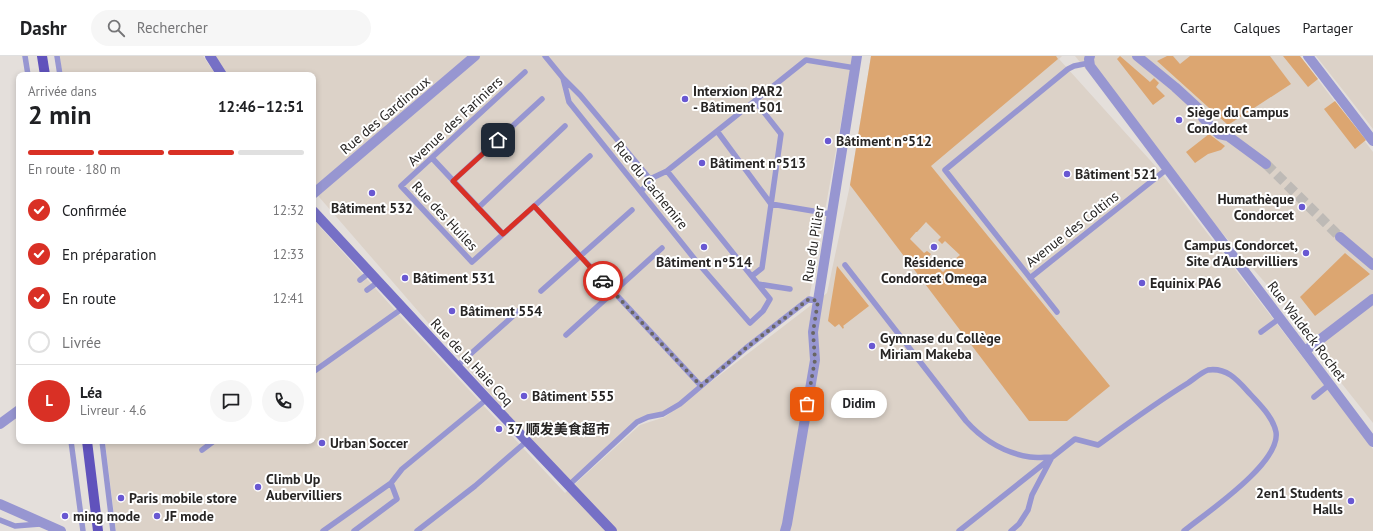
<!DOCTYPE html>
<html lang="fr">
<meta charset="utf-8">
<style>
:root{--surface:#fff;--page:#f6f6f6;--text:#202124;--muted:#757577;--line:#e0e0e0;--accent:#d93025}
body{margin:0;font-family:"PT Sans","Noto Sans SC",sans-serif;background:var(--page);color:var(--text);height:100vh;display:flex;flex-direction:column;font-size:15px;white-space:nowrap}
*{box-sizing:border-box;margin:0}
p{font-size:13px;color:var(--muted)}
.icon{flex:none;width:22px;height:22px;fill:none;stroke:currentColor;stroke-width:2;stroke-linecap:round;stroke-linejoin:round}
.map{position:relative;flex:1;overflow:hidden}
.sheet{position:absolute;left:16px;top:16px;width:300px;height:372px;display:flex;flex-direction:column;background:var(--surface);border-radius:8px;box-shadow:0 2px 6px #0003}
.sheet>*{flex:none}
.pin{position:absolute;display:grid;place-items:center;width:34px;height:34px;color:#fff;margin:-17px;border-radius:8px;box-shadow:0 2px 6px #0006}
.courier{position:absolute;display:grid;place-items:center;width:40px;height:40px;margin:-20px;border:3px solid #d93025;border-radius:50%;background:#fff;color:#222;box-shadow:0 1px 5px #0007}
.bubble{position:absolute;height:28px;border-radius:14px;background:var(--surface);box-shadow:0 2px 6px #0003;font-size:13px;font-weight:700;line-height:28px;text-align:center}
.head em{font-style:normal;font-weight:700}
.head div{display:flex;flex-direction:column-reverse}
.head{display:flex;align-items:center;justify-content:space-between;height:68px;padding:0 12px}
h1{font-size:26px;font-weight:700;line-height:30px}
.bar{display:grid;grid-template-columns:repeat(4,1fr);gap:6px 4px;align-content:center;height:48px;padding:0 12px}
.bar i{height:5px;border-radius:3px;background:var(--line)}
.bar .active{background:var(--accent)}
.bar p{grid-column:span 4}
.line{display:flex;align-items:center;gap:10px;padding:0 12px;border-top:1px solid var(--line)}
.line div{flex:1}
.round{display:grid;place-items:center;flex:none;width:42px;height:42px;border-radius:21px;background:var(--page)}
ol{padding:0 12px;list-style:none}
li{display:flex;align-items:center;gap:12px;height:44px}
li p{margin-inline-start:auto}
li .icon{padding:4px;border-radius:50%;background:var(--accent);color:#fff;stroke-width:4}
li:last-child{color:var(--muted)}
li i{width:22px;height:22px;border:2px solid var(--line);border-radius:50%}
header{display:flex;align-items:center;gap:24px;box-sizing:border-box;height:56px;padding:0 20px;background:var(--surface);border-bottom:1px solid var(--line)}
header strong{font-size:19px}
nav{display:flex;gap:22px;margin-inline-start:auto;font-size:14px}
.search{width:280px;height:36px;background:var(--page);display:flex;align-items:center;gap:10px;box-sizing:border-box;padding:0 14px;border-radius:22px;color:var(--muted);font-size:15px}
.map>svg:first-child{display:block}
</style>
<header>
<strong>Dashr</strong>
<div class="search"><svg class="icon" aria-label="search" viewBox="0 0 24 24"><circle cx="10" cy="10" r="6"/><path d="M15 15l6 6"/></svg>Rechercher</div>
<nav><a>Carte</a><a>Calques</a><a>Partager</a></nav>
</header>
<div class="map">
<svg width="1373" height="475" viewBox="0 0 1373 475">
<rect width="100%" height="100%" fill="#e4dfdb"/>
<path fill="#dcd2c8" d="M60,0h143l13,19h-154z
M211,0h642l-44,243 -129,105 -17,10 -26,8 -68,63 -256,-295v-115h-89z
M871,0h191l-3,3 99,110 215,280v82h-1257l-11,-90h208v-222l90,100 162,174 75,-68 25,-8 162,-124 23,-108z
M1075,0h225l73,96v271l-53,-67 -14,-26 -133,-154z
M1316,0h57v73l-27,-35z"/>
<path fill="#dca671" fill-rule="evenodd" d="M871,0h185l2,3 -127,107 179,220 -43,35h-38l-179,-236zM926,166l15,15 -3,3 4,4 3,-3 15,14 -11,9 1,1 -7,7 -15,-14 3,-4 -4,-3 -3,2 -14,-14 6,-7h1z
M1120,0l30,26 4,-4 5,5 -3,4 9,9 -12,9 -36,-46z
M1167,0h6l7,8 10,-8h80l21,28 -63,41 -71,-64z
M1283,0h17l18,23 -10,8z
M1335,45l31,39 -11,9 -31,-40z
M1209,78l16,12 -4,4 -13,4 -13,9 -9,-11z
M1345,197l25,21 -55,42 -15,-19z
M837,210l32,40 -26,20 1,1 -1,2 -4,-5 -4,3 -7,-6z"/>
<g fill="none" stroke-linecap="round" stroke-linejoin="round">
<path stroke="#bebab6" stroke-width="10" stroke-dasharray="10 5" stroke-linecap="butt" d="M1266,108l74,73"/>
<path stroke="#9796d1" stroke-width="5.5" d="M25,0l3,19
M57,0l3,19
M545,0l18,22 6,24 128,160 53,61 13,-12 7,-12 -103,-128
M525,16l-124,114 71,76 118,-106
M563,22l17,17 70,84
M717,75l54,73 60,10
M432,102l71,76
M453,125l89,-82
M641,136l9,-13 17,-8 139,-111 49,8
M534,150l167,180
M478,152l87,-82
M845,209l121,156c17,19 39,32 64,36 7,1 15,0 22,0l-20,38 -4,15 -9,14 -8,7
M752,220l10,-8 19,-134 -26,-33
M1030,222l137,-109
M360,224l9,-7
M758,228l32,5
M367,234l11,-8
M541,235l91,-81
M1057,256l-112,-142 123,-101 6,-3 15,-3
M1261,276l19,-14
M566,279l96,-87
M457,310l65,-58
M313,316l90,-64
M1314,341l16,-13
M71,385l12,90
M102,385l11,90
M202,394l12,-9
M569,429l68,-63 11,-5 15,-3 17,-10 66,-56 63,-49 9,2
M0,464l15,6 25,-2
M323,475l68,-48 11,-14 85,-70
M354,475l43,-32 -6,-16
M417,475l58,-45 52,-45
M959,475l116,-92 23,6c29,-21 59,-43 90,-62 6,-4 14,-11 20,-13 20,-3 31,12 43,25 9,10 22,22 25,37 5,31 -70,81 -92,99"/>
<path stroke="#9796d1" stroke-width="10" d="M1090,0l-1,3 1,7 283,376
M1137,0l38,31 24,22 4,9 16,16 9,2 38,28
M1308,0l65,85
M313,138l162,-138
M1340,181l33,28
M1305,295l68,-52
M0,368l19,-14
M0,448l61,27
M785,475l2,-7 28,-164 -2,-28 44,-276"/>
<path stroke="#7670c6" stroke-width="10" d="M210,0l12,19
M313,155l174,188 125,132"/>
<path stroke="#6052bc" stroke-width="10" d="M42,0l3,19
M87,385l11,90"/>
</g>
<g fill="none" stroke-linecap="round" stroke-linejoin="round">
<path stroke="#696664" stroke-width="4" stroke-dasharray="0 7.2" d="M603,225l98,105 45,-38 63,-49 9,2 -5,31 2,28 -8,44"/>
<path stroke="#d93025" stroke-width="5" d="M498,84l-45,41 50,53 31,-28 69,75"/>
</g>
<g fill="#6958d2" stroke="#fff" stroke-width="1.5">
<circle cx="685" cy="43" r="4"/>
<circle cx="1179" cy="64" r="4"/>
<circle cx="828" cy="85" r="4"/>
<circle cx="702" cy="107" r="4"/>
<circle cx="1067" cy="118" r="4"/>
<circle cx="372" cy="137" r="4"/>
<circle cx="1302" cy="151" r="4"/>
<circle cx="704" cy="191" r="4"/>
<circle cx="934" cy="191" r="4"/>
<circle cx="1306" cy="197" r="4"/>
<circle cx="405" cy="222" r="4"/>
<circle cx="1142" cy="227" r="4"/>
<circle cx="452" cy="255" r="4"/>
<circle cx="872" cy="290" r="4"/>
<circle cx="524" cy="340" r="4"/>
<circle cx="499" cy="373" r="4"/>
<circle cx="322" cy="387" r="4"/>
<circle cx="258" cy="431" r="4"/>
<circle cx="121" cy="442" r="4"/>
<circle cx="1351" cy="445" r="4"/>
<circle cx="65" cy="460" r="4"/>
<circle cx="157" cy="460" r="4"/>
</g>
<g text-anchor="middle" dominant-baseline="central" stroke-width="4" stroke-linejoin="round" paint-order="stroke">
<g font-size="14" font-weight="bold" fill="#272524" stroke="#fff" text-anchor="start">
<text x="693" y="35">Interxion PAR2<tspan x="693" dy="16">- Bâtiment 501</tspan></text>
<text x="1187" y="56">Siège du Campus<tspan x="1187" dy="16">Condorcet</tspan></text>
<text x="836" y="85">Bâtiment n°512</text>
<text x="710" y="107">Bâtiment n°513</text>
<text x="1075" y="118">Bâtiment 521</text>
<text x="1294" y="143" text-anchor="end">Humathèque<tspan x="1294" dy="16">Condorcet</tspan></text>
<text x="372" y="152" text-anchor="middle">Bâtiment 532</text>
<text x="1298" y="189" text-anchor="end">Campus Condorcet,<tspan x="1298" dy="16">Site d'Aubervilliers</tspan></text>
<text x="704" y="206" text-anchor="middle">Bâtiment n°514</text>
<text x="934" y="206" text-anchor="middle">Résidence<tspan x="934" dy="16">Condorcet Omega</tspan></text>
<text x="413" y="222">Bâtiment 531</text>
<text x="1150" y="227">Equinix PA6</text>
<text x="460" y="255">Bâtiment 554</text>
<text x="880" y="282">Gymnase du Collège<tspan x="880" dy="16">Miriam Makeba</tspan></text>
<text x="532" y="340">Bâtiment 555</text>
<text x="507" y="373">37 顺发美食超市</text>
<text x="330" y="387">Urban Soccer</text>
<text x="266" y="423">Climb Up<tspan x="266" dy="16">Aubervilliers</tspan></text>
<text x="1343" y="437" text-anchor="end">2en1 Students<tspan x="1343" dy="16">Halls</tspan></text>
<text x="129" y="442">Paris mobile store</text>
<text x="73" y="460">ming mode</text>
<text x="165" y="460">JF mode</text>
</g>
<g font-size="14" fill="#272524" stroke="#fff">
<text transform="translate(385 59) rotate(-40)">Rue des Gardinoux</text>
<text transform="translate(455 65) rotate(-43)">Avenue des Fariniers</text>
<text transform="translate(651 129) rotate(51)">Rue du Cachemire</text>
<text transform="translate(445 160) rotate(47)">Rue des Huiles</text>
<text transform="translate(1072 173) rotate(-38)">Avenue des Coltins</text>
<text transform="translate(813 188) rotate(-81)">Rue du Pilier</text>
<text transform="translate(1307 275) rotate(53)">Rue Waldeck Rochet</text>
<text transform="translate(472 306) rotate(47)">Rue de la Haie Coq</text>
</g>
</g>
</svg>
<div class="pin" style="left:807px;top:348px;background:#ea580c"><svg class="icon" aria-label="bag" viewBox="0 0 24 24"><path d="M5 8h14l-1 12H6zM9 8a3 3 0 0 1 6 0"/></svg></div>
<div class="pin" style="left:498px;top:84px;background:#1f2937"><svg class="icon" aria-label="home" viewBox="0 0 24 24"><path d="M3 11l9-7 9 7M6 9v11h12V9"/></svg></div>
<div class="courier" style="left:603px;top:225px"><svg class="icon" aria-label="car" viewBox="0 0 24 24"><path d="M5 17H2v-5l4-1 3-4h7l3 4 3 1v5h-3M9 17h6M6 11h13"/><circle cx="7" cy="17" r="2"/><circle cx="17" cy="17" r="2"/></svg></div>
<div class="bubble" style="left:831px;top:334px;width:56px">Didim</div>
<section class="sheet">
<div class="head"><div><h1>2 min</h1><p>Arrivée dans</p></div><em>12:46–12:51</em></div>
<div class="bar"><i class="active"></i><i class="active"></i><i class="active"></i><i></i><p>En route · 180 m</p></div>
<ol>
<li><svg class="icon" aria-label="check" viewBox="0 0 24 24"><path d="M5 12l5 5 9-10"/></svg>Confirmée<p>12:32</p></li>
<li><svg class="icon" aria-label="check" viewBox="0 0 24 24"><path d="M5 12l5 5 9-10"/></svg>En préparation<p>12:33</p></li>
<li><svg class="icon" aria-label="check" viewBox="0 0 24 24"><path d="M5 12l5 5 9-10"/></svg>En route<p>12:41</p></li>
<li><i></i>Livrée</li>
</ol>
<div class="line" style="height:72px"><b class="round" style="background:var(--accent);color:#fff">L</b><div><b>Léa</b><p>Livreur · 4.6</p></div><a class="round"><svg class="icon" aria-label="chat" viewBox="0 0 24 24"><path d="M4 5h16v11H9l-5 4z"/></svg></a><a class="round"><svg class="icon" aria-label="phone" viewBox="0 0 24 24"><path d="M5 4h4l2 5-3 2q2 4 5 5l2-3 5 2v4C11 20 4 13 5 4z"/></svg></a></div>
</section>
</div>
